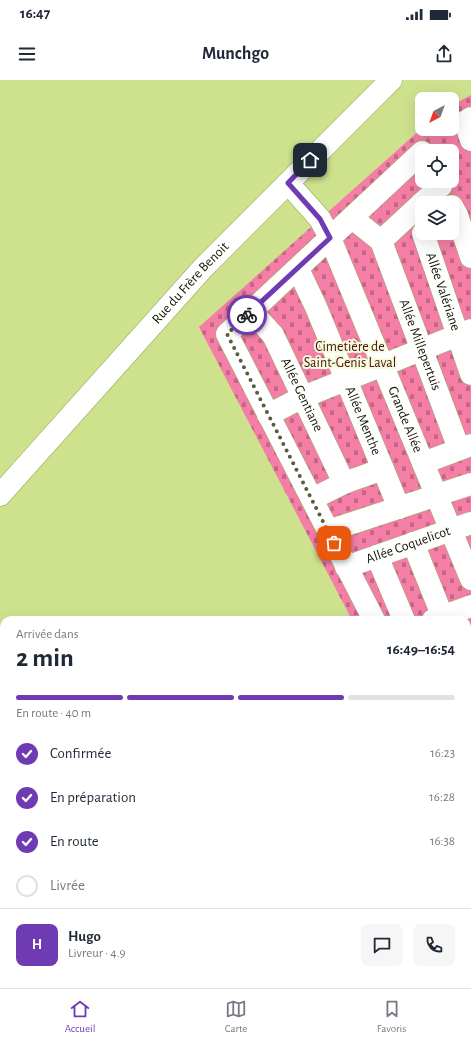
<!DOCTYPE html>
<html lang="fr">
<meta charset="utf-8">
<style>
:root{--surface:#fff;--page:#f6f6f7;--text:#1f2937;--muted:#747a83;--line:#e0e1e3;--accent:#6f3bb2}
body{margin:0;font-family:"Alegreya Sans",sans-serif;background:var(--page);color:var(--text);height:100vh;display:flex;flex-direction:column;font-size:15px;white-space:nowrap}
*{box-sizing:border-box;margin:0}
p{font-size:13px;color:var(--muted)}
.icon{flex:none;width:22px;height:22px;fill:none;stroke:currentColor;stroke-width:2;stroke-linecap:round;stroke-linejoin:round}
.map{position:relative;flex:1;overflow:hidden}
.drawer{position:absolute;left:0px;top:536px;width:471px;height:372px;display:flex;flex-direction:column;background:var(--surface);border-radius:12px 12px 0 0;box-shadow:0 4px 16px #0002}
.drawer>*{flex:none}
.needle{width:26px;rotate:221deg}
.controls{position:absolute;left:415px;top:12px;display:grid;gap:8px}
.controls a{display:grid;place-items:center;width:44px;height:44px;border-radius:8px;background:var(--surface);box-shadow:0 4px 16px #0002;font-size:20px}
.pin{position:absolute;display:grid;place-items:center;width:34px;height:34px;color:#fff;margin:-17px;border-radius:8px;box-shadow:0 2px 6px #0006}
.courier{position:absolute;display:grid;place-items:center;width:40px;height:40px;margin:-20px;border:3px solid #6f3bb2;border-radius:50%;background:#fff;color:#222;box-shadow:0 1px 5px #0007}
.head em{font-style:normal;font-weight:700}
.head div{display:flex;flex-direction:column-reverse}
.head{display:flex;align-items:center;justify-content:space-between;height:68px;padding:0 16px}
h1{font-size:26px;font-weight:700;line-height:30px}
.bar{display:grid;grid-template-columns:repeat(4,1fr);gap:6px 4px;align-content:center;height:48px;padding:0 16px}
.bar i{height:5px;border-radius:3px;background:var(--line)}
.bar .selected{background:var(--accent)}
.bar p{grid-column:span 4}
.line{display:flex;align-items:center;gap:10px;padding:0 16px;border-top:1px solid var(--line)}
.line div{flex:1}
.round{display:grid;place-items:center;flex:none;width:42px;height:42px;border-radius:8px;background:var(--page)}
ol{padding:0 16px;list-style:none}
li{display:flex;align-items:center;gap:12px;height:44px}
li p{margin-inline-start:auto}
li .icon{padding:4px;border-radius:50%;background:var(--accent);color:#fff;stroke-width:4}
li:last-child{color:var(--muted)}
li i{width:22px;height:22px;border:2px solid var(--line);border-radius:50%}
.status{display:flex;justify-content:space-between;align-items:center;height:28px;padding:0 20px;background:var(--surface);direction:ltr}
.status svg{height:11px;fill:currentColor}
header{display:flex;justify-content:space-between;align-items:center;height:52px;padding:0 16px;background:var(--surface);font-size:18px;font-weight:700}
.dock{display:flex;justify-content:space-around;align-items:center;height:56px;border-top:1px solid var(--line);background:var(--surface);font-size:11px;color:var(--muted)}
.dock a{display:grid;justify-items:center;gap:2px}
.dock .selected{color:var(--accent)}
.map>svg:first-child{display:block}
</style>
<div class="status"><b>16:47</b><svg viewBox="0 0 49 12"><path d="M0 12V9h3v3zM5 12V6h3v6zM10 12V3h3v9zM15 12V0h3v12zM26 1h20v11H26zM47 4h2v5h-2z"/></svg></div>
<header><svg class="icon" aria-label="menu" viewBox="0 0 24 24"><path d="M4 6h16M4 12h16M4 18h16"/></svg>Munchgo<svg class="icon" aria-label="share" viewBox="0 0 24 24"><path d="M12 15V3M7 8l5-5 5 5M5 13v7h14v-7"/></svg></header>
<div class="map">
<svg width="471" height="908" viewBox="0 0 471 908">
<defs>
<pattern id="cemetery-stones" width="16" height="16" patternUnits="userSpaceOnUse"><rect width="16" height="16" fill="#f57ea7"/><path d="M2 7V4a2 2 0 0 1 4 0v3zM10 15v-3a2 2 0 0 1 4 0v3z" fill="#c56686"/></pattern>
</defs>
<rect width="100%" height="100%" fill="#cee28e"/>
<path fill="url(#cemetery-stones)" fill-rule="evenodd" d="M471,15v819l-4,-4v-290h-115l-153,-293 223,-199 30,1v-24zM422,71h30v30h-30zM422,123h30v30h-30z"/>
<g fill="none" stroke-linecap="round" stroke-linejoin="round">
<g stroke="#98aa58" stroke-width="23">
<g id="minor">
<path d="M471,38l-6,4 6,18"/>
<path id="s1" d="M288,103l32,36 10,19 141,341"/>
<path d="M422,123l19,-17"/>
<path d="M452,126l5,9 14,42"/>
<path d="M352,138l29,23 41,-38"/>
<path id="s2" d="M423,153l48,141"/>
<path id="s3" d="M381,161l78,208"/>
<path id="s4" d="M298,189l18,38 83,201"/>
<path id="s5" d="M251,231l22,24 71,148"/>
<path d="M268,335l35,-18 168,-67"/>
<path d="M423,383l48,-18"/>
<path id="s6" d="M0,415l203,-227 188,-188"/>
<path d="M312,419l32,-16 39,-14"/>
<path d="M328,451l143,-47"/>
<path d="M413,463l31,77"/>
<path d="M377,476l27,64"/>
<path id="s7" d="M346,487l125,-44"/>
<path d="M374,540l-147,-286 195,-182"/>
<path d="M433,540l38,-14"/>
<path d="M467,595l4,10"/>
<path d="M0,633l4,6"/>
<path d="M467,649l4,-2"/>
<path d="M0,692l4,6"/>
<path d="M467,700l4,-1"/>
</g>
</g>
<use href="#minor" stroke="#fff" stroke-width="22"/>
</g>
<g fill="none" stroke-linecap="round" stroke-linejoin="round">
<path stroke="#545f32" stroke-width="4" stroke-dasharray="0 7.2" d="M247,235l-20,19 107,209"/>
<path stroke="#6f3bb2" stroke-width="5" d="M247,235l83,-77 -10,-19 -32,-36 22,-23"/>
</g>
<g text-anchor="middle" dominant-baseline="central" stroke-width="4" stroke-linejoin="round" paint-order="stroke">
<g font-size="14" fill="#121800" stroke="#f3fed5">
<text stroke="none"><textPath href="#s6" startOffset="285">Rue du Frère Benoit</textPath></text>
<text stroke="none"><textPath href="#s2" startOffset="62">Allée Valériane</textPath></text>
<text stroke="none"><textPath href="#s3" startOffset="111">Allée Millepertuis</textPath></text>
<text stroke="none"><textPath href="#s5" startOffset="99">Allée Gentiane</textPath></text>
<text stroke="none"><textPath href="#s1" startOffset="266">Grande Allée</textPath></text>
<text stroke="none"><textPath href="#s4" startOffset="165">Allée Menthe</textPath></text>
<text stroke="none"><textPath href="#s7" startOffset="66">Allée Coquelicot</textPath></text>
</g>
<g font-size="14" fill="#53082a" stroke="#f3fed5">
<text x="350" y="267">Cimetière de<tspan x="350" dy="16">Saint-Genis Laval</tspan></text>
</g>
</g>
</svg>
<div class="controls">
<a><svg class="needle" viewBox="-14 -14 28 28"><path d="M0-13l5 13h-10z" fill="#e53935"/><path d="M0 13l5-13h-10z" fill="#747a83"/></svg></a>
<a><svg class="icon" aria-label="locate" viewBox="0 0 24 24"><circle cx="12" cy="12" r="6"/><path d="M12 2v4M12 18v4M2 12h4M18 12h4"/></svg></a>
<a><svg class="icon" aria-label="layers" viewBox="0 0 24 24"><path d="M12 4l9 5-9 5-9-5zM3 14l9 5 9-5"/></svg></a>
</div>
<div class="pin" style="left:334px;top:463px;background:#ea580c"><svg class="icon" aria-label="bag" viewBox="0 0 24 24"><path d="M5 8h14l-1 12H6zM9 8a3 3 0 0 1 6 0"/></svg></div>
<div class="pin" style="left:310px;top:80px;background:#1f2937"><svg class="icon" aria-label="home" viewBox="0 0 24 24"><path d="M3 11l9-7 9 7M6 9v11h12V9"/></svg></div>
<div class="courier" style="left:247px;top:235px"><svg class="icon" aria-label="bike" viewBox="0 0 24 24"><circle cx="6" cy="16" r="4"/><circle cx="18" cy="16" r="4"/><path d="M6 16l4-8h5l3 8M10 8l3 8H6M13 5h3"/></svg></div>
<section class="drawer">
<div class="head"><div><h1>2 min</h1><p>Arrivée dans</p></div><em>16:49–16:54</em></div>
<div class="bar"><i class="selected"></i><i class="selected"></i><i class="selected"></i><i></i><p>En route · 40 m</p></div>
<ol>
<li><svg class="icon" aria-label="check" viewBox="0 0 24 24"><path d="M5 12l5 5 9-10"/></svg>Confirmée<p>16:23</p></li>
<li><svg class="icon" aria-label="check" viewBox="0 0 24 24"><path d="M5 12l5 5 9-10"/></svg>En préparation<p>16:28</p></li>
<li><svg class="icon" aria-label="check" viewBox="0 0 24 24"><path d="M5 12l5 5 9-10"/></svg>En route<p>16:38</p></li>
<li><i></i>Livrée</li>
</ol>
<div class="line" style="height:72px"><b class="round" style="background:var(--accent);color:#fff">H</b><div><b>Hugo</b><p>Livreur · 4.9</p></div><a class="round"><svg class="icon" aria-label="chat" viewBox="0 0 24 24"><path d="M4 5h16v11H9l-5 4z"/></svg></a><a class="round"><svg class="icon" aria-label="phone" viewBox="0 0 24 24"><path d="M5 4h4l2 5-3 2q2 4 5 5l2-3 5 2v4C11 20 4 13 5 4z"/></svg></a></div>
</section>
</div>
<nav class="dock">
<a class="selected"><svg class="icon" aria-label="home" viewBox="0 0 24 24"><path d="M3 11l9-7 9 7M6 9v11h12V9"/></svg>Accueil</a>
<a><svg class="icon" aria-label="map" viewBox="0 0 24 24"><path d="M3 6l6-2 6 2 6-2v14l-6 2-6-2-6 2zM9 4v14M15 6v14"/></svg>Carte</a>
<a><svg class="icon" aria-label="saved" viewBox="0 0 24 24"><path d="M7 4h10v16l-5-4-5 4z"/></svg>Favoris</a>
</nav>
